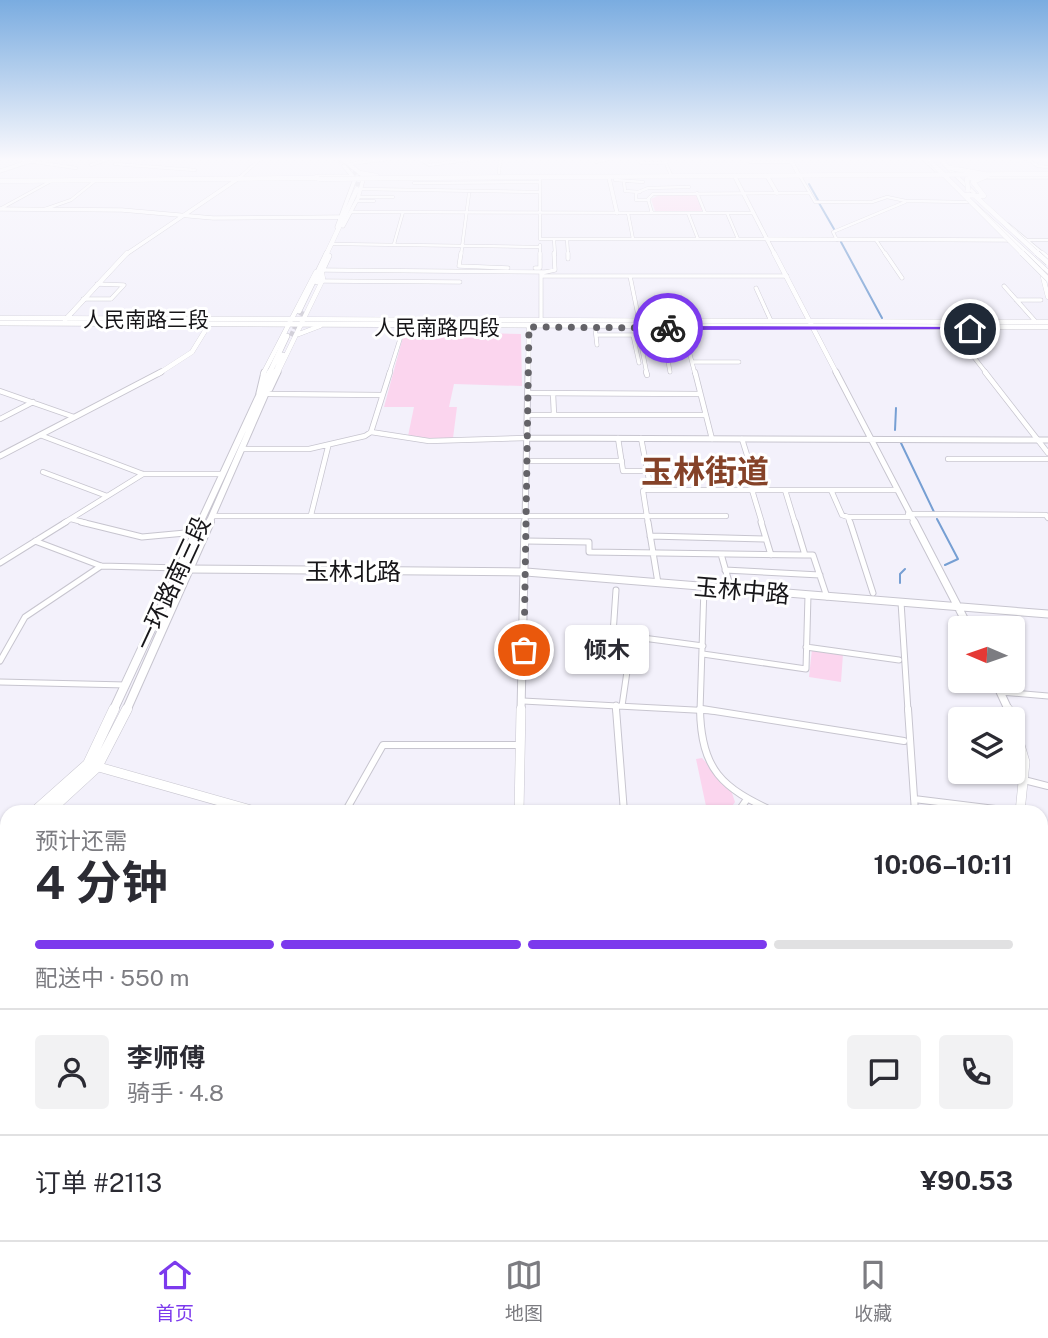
<!DOCTYPE html>
<html lang="zh">
<meta charset="utf-8">
<style>
:root{--surface:#fff;--page:#f2f2f3;--text:#2b2b33;--muted:#7c7c81;--line:#e1e1e2;--accent:#7c3aed}
body{margin:0;font-family:"Public Sans","Noto Sans SC",sans-serif;background:var(--page);color:var(--text);height:100vh;display:flex;flex-direction:column;font-size:26px;white-space:nowrap}
*{box-sizing:border-box;margin:0}
p{font-size:23px;color:var(--muted)}
.icon{flex:none;width:38px;height:38px;fill:none;stroke:currentColor;stroke-width:2;stroke-linecap:round;stroke-linejoin:round}
.map{position:relative;flex:1;overflow:hidden}
.sheet{position:absolute;left:0px;top:805px;width:1048px;height:436px;display:flex;flex-direction:column;background:var(--surface);border-radius:21px 21px 0 0;box-shadow:0 2px 5px #0004}
.sheet>*{flex:none}
.needle{width:46px;rotate:272deg}
.buttons{position:absolute;left:948px;top:616px;display:grid;gap:14px}
.buttons a{display:grid;place-items:center;width:77px;height:77px;border-radius:7px;background:var(--surface);box-shadow:0 2px 5px #0004;font-size:35px}
.pin{position:absolute;display:grid;place-items:center;width:60px;height:60px;color:#fff;margin:-30px;border:4px solid #fff;border-radius:50%;box-shadow:0 2px 7px #0007}
.courier{position:absolute;display:grid;place-items:center;width:70px;height:70px;margin:-35px;border:5px solid #7c3aed;border-radius:50%;background:#fff;color:#222;box-shadow:0 2px 9px #0007}
.bubble{position:absolute;height:49px;border-radius:7px;background:var(--surface);box-shadow:0 2px 5px #0004;font-size:23px;font-weight:700;line-height:49px;text-align:center}
.headline em{font-style:normal;font-weight:700}
.headline div{display:flex;flex-direction:column-reverse}
.headline{display:flex;align-items:center;justify-content:space-between;height:119px;padding:0 35px}
h1{font-size:46px;font-weight:700;line-height:52px}
.bar{display:grid;grid-template-columns:repeat(4,1fr);gap:10px 7px;align-content:center;height:84px;padding:0 35px}
.bar i{height:9px;border-radius:5px;background:var(--line)}
.bar .active{background:var(--accent)}
.bar p{grid-column:span 4}
.line{display:flex;align-items:center;gap:18px;padding:0 35px;border-top:2px solid var(--line)}
.line div{flex:1}
.round{display:grid;place-items:center;flex:none;width:74px;height:74px;border-radius:7px;background:var(--page)}
.menu{display:flex;justify-content:space-around;align-items:center;height:98px;border-top:2px solid var(--line);background:var(--surface);font-size:19px;color:var(--muted)}
.menu a{display:grid;justify-items:center;gap:4px}
.menu .active{color:var(--accent)}
.map>svg:first-child{display:block}
</style>
<div class="map">
<svg width="1048" height="1240" viewBox="0 0 1048 1240">
<rect width="100%" height="100%" fill="#f3f1fb"/>
<path fill="#fbd5ee" d="M661,194h35l7,17h-48l-4,-12z
M417,331l104,3 1,52 -68,-2 -5,23h8l-4,31 -21,2 -24,-4 6,-29h-30l20,-74z
M812,649l31,5 -2,28 -32,-5z
M702,758l29,32 4,12 -7,10 -22,-6 -10,-47z"/>
<g fill="none" stroke-linecap="round" stroke-linejoin="round">
<path stroke="#769fd3" stroke-width="2" d="M809,184l9,16
M819,203l15,26
M841,242l41,76
M895,430l1,-22
M901,443l33,69
M937,519l21,40 -13,6
M900,583v-9l5,-5"/>
<path stroke="#d2d0d9" stroke-width="4.5" stroke-dasharray="4.5 2" stroke-linecap="butt" d="M338,159l21,18 -2,12"/>
<path stroke="#d2d0d9" stroke-width="5" stroke-dasharray="5 2.5" stroke-linecap="butt" d="M291,336l12,-25"/>
<g stroke="#c7c5cf" stroke-width="3.5">
<path id="street-far5" d="M14,159l62,9
M420,159l9,6 46,-6
M639,159l2,4h25
M664,159l7,16
M748,159l2,3h42
M1027,159l11,7 10,1
M596,162l13,-3
M115,164l80,6
M349,164l40,-5
M91,165l18,-6
M499,173l1,-14
M800,176l15,26h57l15,-5 19,4 62,1
M239,178l21,-19
M540,178v61h228
M615,180l28,2
M624,182l1,9 15,1
M414,183l126,-1
M362,189l178,3
M697,193l8,20
M358,197h35
M649,200h-13v-7l12,-5 41,-1
M357,201h17
M0,209l51,-28
M45,209l26,-9 25,-20
M351,212l403,1
M628,213l5,26
M652,213l-4,-14 5,-5 157,-1
M688,213l10,26
M727,213l11,26
M554,239l1,16
M567,239l1,16
M837,240l-4,-8 72,-30
M876,240l10,15
M1023,240h25
M334,244l206,3
M394,244l9,-32
M540,245v10
M461,255l8,-61"/>
</g>
<g stroke="#c7c5cf" stroke-width="4.5">
<path id="street-far4" d="M461,253l-2,13 49,2
M568,253v6
M885,253l17,25
M535,268h5v-15
M323,270l222,2
M541,276h246
M630,276l9,44
M322,281l138,1
M1004,286l32,36
M756,288l15,33
M83,299h28l13,-14 -27,-1
M1016,300h25
M541,320v-47l14,-3 -1,-17
M595,328l2,17
M683,328l12,46
M952,329l35,45
M596,335h37l6,28
M666,347l22,-1
M692,362h47
M389,374l12,-38
M647,374l-6,-30 6,-5 18,5 5,28"/>
</g>
<g stroke="#c7c5cf" stroke-width="6">
<path id="street-far3" d="M646,372l1,3
M695,372l17,67
M985,372l63,81
M0,391l74,26
M528,393l172,1
M553,393l1,22
M269,394l113,1
M528,415h178
M0,419l33,-17
M371,432l58,9 98,-3
M40,435l103,39h79
M618,438l5,33h24
M641,438l9,47 -7,6 5,32
M742,439l16,51
M242,449h67l56,-13 6,-4 19,-60
M948,459h100
M527,461h95
M43,472l64,24
M647,490h249
M752,490l10,33
M785,490l10,33
M831,490l11,25 6,2 2,6
M908,514l138,1 2,3
M311,515l17,-68
M212,516h514
M848,517h62
M71,519l15,4
M64,523l79,-49"/>
</g>
<g stroke="#c7c5cf" stroke-width="7">
<path id="street-far2" d="M81,522l61,15 54,-5
M648,522l10,61
M761,522l10,33
M795,522l10,33h8l14,42
M850,522l23,71
M650,536l116,3
M35,541l66,25 79,2
M526,541l63,1v10l216,3
M721,554l10,35
M0,563l66,-41
M725,570l95,5
M616,590l-3,44 90,12
M901,602l7,109
M806,647l93,13
M703,654l103,15 2,-74
M0,661l25,-44 76,-51
M0,682l126,3
M1000,692l48,4
M523,701l190,10
M616,705v6
M622,706l10,-69
M700,711l4,-124"/>
</g>
<g stroke="#c7c5cf" stroke-width="8">
<path id="street-far1" d="M616,709l8,103
M700,709c1,61 22,79 75,103
M702,709l202,32
M908,709l7,103
M1024,780l24,6
M914,799l106,13
M345,812l38,-67h137
M738,812l9,-13
M1041,893l7,2"/>
</g>
<g stroke="#c7c5cf" stroke-width="10">
<path id="street" d="M656,1234l10,6
M585,1240l3,-6"/>
</g>
<g stroke="#c7c5cf" stroke-width="4.5">
<path id="secondary-far5" d="M342,159l22,17 -6,22 -15,28
M790,159l9,16
M924,159l12,11
M939,159l40,39
M0,171l36,-12
M767,176l10,17
M735,177l40,78
M981,177h67
M609,178l8,35
M0,209l122,1 91,8 126,-1
M1008,225l36,30
M337,227l18,-48 -11,-13
M768,239l239,1 8,3
M125,255l114,-77"/>
</g>
<g stroke="#c7c5cf" stroke-width="5">
<path id="secondary-far4" d="M774,253l63,121
M1042,253l6,5
M1041,269l7,28
M0,318l1048,4
M65,320l62,-67
M299,334l21,-8
M158,374l34,-22 16,-26
M263,374l53,-102
M277,374l46,-95 -1,-7
M528,374l1,-47"/>
</g>
<g stroke="#c7c5cf" stroke-width="7">
<path id="secondary-far3" d="M836,372l79,151
M270,389l8,-17
M259,393l5,-21
M527,438l521,2
M0,456l161,-84
M525,523l3,-151"/>
</g>
<g stroke="#c7c5cf" stroke-width="9">
<path id="secondary-far2" d="M914,522l55,106
M186,569l340,3 522,42
M995,681l14,30
M521,711l4,-189"/>
</g>
<g stroke="#c7c5cf" stroke-width="10">
<path id="secondary-far1" d="M1008,709l5,10
M1013,721l12,41 -5,50
M95,766l163,46
M519,812l2,-103"/>
</g>
<g stroke="#c7c5cf" stroke-width="12">
<path id="secondary" d="M1041,1141l7,4
M259,1240l5,-6
M832,1240l3,-6
M844,1240l3,-6
M851,1240l5,-6
M861,1240l2,-6"/>
</g>
<g stroke="#c7c5cf" stroke-width="5">
<path id="primary-far5" d="M360,173l17,3
M316,177h36
M399,178l469,-3
M0,181l319,-3
M326,255l31,-66"/>
</g>
<g stroke="#c7c5cf" stroke-width="6">
<path id="primary-far4" d="M317,282l12,-26
M299,311l28,-58
M0,323l1048,4
M269,374l18,-38
M275,374l8,-19"/>
</g>
<g stroke="#c7c5cf" stroke-width="8">
<path id="primary-far3" d="M200,523l70,-151
M209,523l66,-151"/>
</g>
<g stroke="#c7c5cf" stroke-width="10">
<path id="primary-far2" d="M113,711l88,-189
M126,711l84,-189"/>
</g>
<g stroke="#c7c5cf" stroke-width="11">
<path id="primary-far1" d="M34,812l54,-48 26,-55
M48,812l49,-45 30,-58
M0,842l7,-6
M0,854l7,-6"/>
</g>
<g stroke="#c7c5cf" stroke-width="14">
<path id="primary" d="M0,1098l7,6
M0,1113l7,5
M0,1133l7,6
M0,1148l7,4
M126,1234l8,6
M162,1234l8,6"/>
</g>
<g stroke="#c7c5cf" stroke-width="1">
<path id="highway" d="M937,159h4l11,9 -3,1z
M963,192l85,77v5l-87,-80z"/>
</g>
<use href="#street-far5" stroke="#fff" stroke-width="2.5"/>
<use href="#street-far4" stroke="#fff" stroke-width="3.5"/>
<use href="#street-far3" stroke="#fff" stroke-width="4.5"/>
<use href="#street-far2" stroke="#fff" stroke-width="5"/>
<use href="#street-far1" stroke="#fff" stroke-width="6"/>
<use href="#street" stroke="#fff" stroke-width="8"/>
<use href="#secondary-far5" stroke="#fff" stroke-width="3.5"/>
<use href="#secondary-far4" stroke="#fff" stroke-width="4.5"/>
<use href="#secondary-far3" stroke="#fff" stroke-width="5"/>
<use href="#secondary-far2" stroke="#fff" stroke-width="7"/>
<use href="#secondary-far1" stroke="#fff" stroke-width="9"/>
<use href="#secondary" stroke="#fff" stroke-width="10"/>
<use href="#primary-far5" stroke="#fff" stroke-width="4.5"/>
<use href="#primary-far4" stroke="#fff" stroke-width="5"/>
<use href="#primary-far3" stroke="#fff" stroke-width="6"/>
<use href="#primary-far2" stroke="#fff" stroke-width="8"/>
<use href="#primary-far1" stroke="#fff" stroke-width="10"/>
<use href="#primary" stroke="#fff" stroke-width="12"/>
<use href="#highway" fill="#fff" fill-rule="evenodd"/>
<g stroke="#c7c5cf" stroke-width="5" stroke-linecap="butt">
<path id="primary-bridge" d="M867,175l181,-1
M319,179l80,-1"/>
</g>
<g stroke="#c7c5cf" stroke-width="5" stroke-linecap="butt">
<path id="highway-bridge-far1" d="M928,159l96,96
M950,168l34,6
M968,190l-1,-11 11,-3
M965,195l19,1 -11,-14 14,-6
M974,195l65,60"/>
</g>
<g stroke="#c7c5cf" stroke-width="6" stroke-linecap="butt">
<path id="highway-bridge" d="M1022,253l26,26
M1037,253l11,10"/>
</g>
<use href="#primary-bridge" stroke="#fff" stroke-width="4.5"/>
<use href="#highway-bridge-far1" stroke="#fff" stroke-width="4.5"/>
<use href="#highway-bridge" stroke="#fff" stroke-width="5"/>
</g>
<linearGradient id="sky" x2="0" y2="1"><stop stop-color="#7aace0"/><stop offset="0.48" stop-color="#faf9fd"/><stop offset="1" stop-color="#faf9fd" stop-opacity="0"/></linearGradient>
<rect width="1048" height="332" fill="url(#sky)"/>
<path fill="#7c3aed" d="M665,326l305,1 3,2 -305,1z"/>
<g fill="none" stroke-linecap="round" stroke-linejoin="round">
<path stroke="#646368" stroke-width="7" stroke-dasharray="0 12.6" d="M524,650l5,-323 139,1"/>
</g>
<g text-anchor="middle" dominant-baseline="central" stroke-width="6" stroke-linejoin="round" paint-order="stroke">
<g font-size="21" fill="#171619" stroke="#fff">
<text x="146" y="319">人民南路三段</text>
<text x="437" y="327">人民南路四段</text>
</g>
<g font-size="24" fill="#171619" stroke="#fff">
<text x="353" y="571">玉林北路</text>
<text transform="translate(172 583) rotate(-65)">一环路南三段</text>
<text transform="translate(742 590) rotate(5)">玉林中路</text>
</g>
<g font-size="32" font-weight="bold" fill="#854228" stroke="#fff">
<text x="705" y="471">玉林街道</text>
</g>
</g>
</svg>
<div class="buttons">
<a><svg class="needle" viewBox="-14 -14 28 28"><path d="M0-13l5 13h-10z" fill="#e53935"/><path d="M0 13l5-13h-10z" fill="#7c7c81"/></svg></a>
<a><svg class="icon" aria-label="layers" viewBox="0 0 24 24"><path d="M12 4l9 5-9 5-9-5zM3 14l9 5 9-5"/></svg></a>
</div>
<div class="pin" style="left:524px;top:650px;background:#ea580c"><svg class="icon" aria-label="bag" viewBox="0 0 24 24"><path d="M5 8h14l-1 12H6zM9 8a3 3 0 0 1 6 0"/></svg></div>
<div class="pin" style="left:970px;top:329px;background:#1f2937"><svg class="icon" aria-label="home" viewBox="0 0 24 24"><path d="M3 11l9-7 9 7M6 9v11h12V9"/></svg></div>
<div class="courier" style="left:668px;top:328px"><svg class="icon" aria-label="bike" viewBox="0 0 24 24"><circle cx="6" cy="16" r="4"/><circle cx="18" cy="16" r="4"/><path d="M6 16l4-8h5l3 8M10 8l3 8H6M13 5h3"/></svg></div>
<div class="bubble" style="left:565px;top:625px;width:84px">倾木</div>
<section class="sheet">
<div class="headline"><div><h1>4 分钟</h1><p>预计还需</p></div><em>10:06–10:11</em></div>
<div class="bar"><i class="active"></i><i class="active"></i><i class="active"></i><i></i><p>配送中 · 550 m</p></div>
<div class="line" style="height:126px"><a class="round"><svg class="icon" aria-label="person" viewBox="0 0 24 24"><circle cx="12" cy="8" r="4"/><path d="M4 21q1-7 8-7t8 7"/></svg></a><div><b>李师傅</b><p>骑手 · 4.8</p></div><a class="round"><svg class="icon" aria-label="chat" viewBox="0 0 24 24"><path d="M4 5h16v11H9l-5 4z"/></svg></a><a class="round"><svg class="icon" aria-label="phone" viewBox="0 0 24 24"><path d="M5 4h4l2 5-3 2q2 4 5 5l2-3 5 2v4C11 20 4 13 5 4z"/></svg></a></div>
<div class="line" style="height:91px"><div>订单 #2113</div><b>¥90.53</b></div>
</section>
</div>
<nav class="menu">
<a class="active"><svg class="icon" aria-label="home" viewBox="0 0 24 24"><path d="M3 11l9-7 9 7M6 9v11h12V9"/></svg>首页</a>
<a><svg class="icon" aria-label="map" viewBox="0 0 24 24"><path d="M3 6l6-2 6 2 6-2v14l-6 2-6-2-6 2zM9 4v14M15 6v14"/></svg>地图</a>
<a><svg class="icon" aria-label="saved" viewBox="0 0 24 24"><path d="M7 4h10v16l-5-4-5 4z"/></svg>收藏</a>
</nav>
